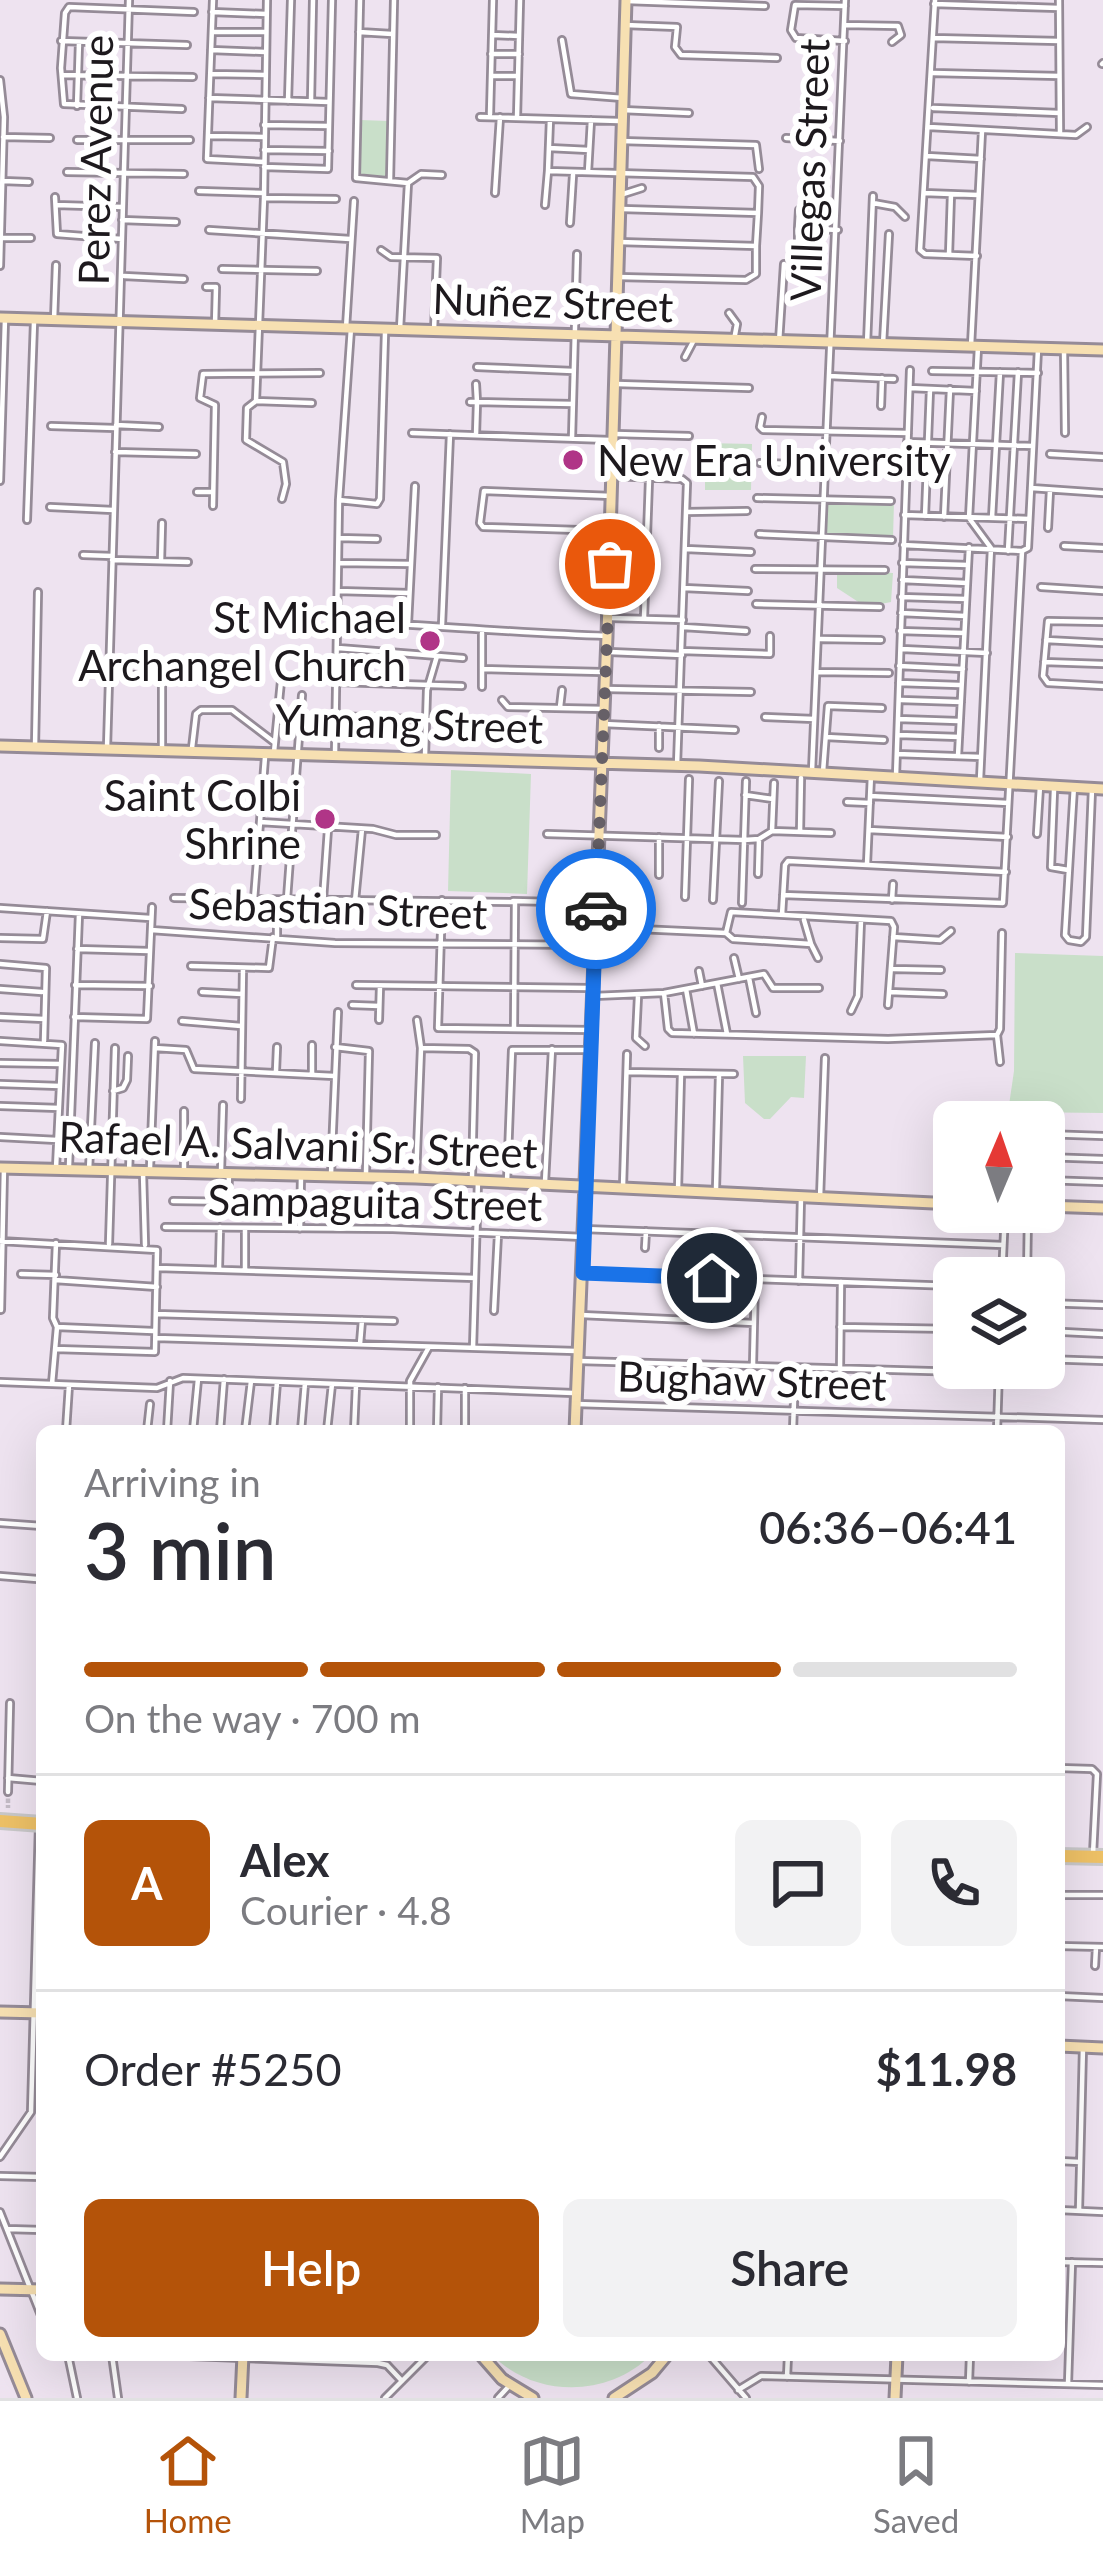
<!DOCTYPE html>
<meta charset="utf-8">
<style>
:root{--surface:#fff;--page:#f2f2f3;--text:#2b2b33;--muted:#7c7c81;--line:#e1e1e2;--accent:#b45309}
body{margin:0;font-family:Lato,sans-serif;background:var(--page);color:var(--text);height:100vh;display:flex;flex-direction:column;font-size:45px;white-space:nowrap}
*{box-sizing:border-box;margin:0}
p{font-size:39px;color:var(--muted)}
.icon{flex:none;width:66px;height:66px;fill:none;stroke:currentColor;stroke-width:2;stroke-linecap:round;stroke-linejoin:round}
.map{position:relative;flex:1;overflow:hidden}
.sheet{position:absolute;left:36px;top:1425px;width:1029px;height:936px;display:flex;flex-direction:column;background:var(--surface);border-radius:18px;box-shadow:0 12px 48px #0002}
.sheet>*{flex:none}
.needle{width:78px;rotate:2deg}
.fabs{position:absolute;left:933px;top:1101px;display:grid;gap:24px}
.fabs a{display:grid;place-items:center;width:132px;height:132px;border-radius:18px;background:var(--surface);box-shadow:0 12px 48px #0002;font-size:60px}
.pin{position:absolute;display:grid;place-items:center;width:102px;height:102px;color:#fff;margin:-51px;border:6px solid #fff;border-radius:50%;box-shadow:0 3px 12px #0007}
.courier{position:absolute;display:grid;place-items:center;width:120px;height:120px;margin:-60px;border:9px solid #1a73e8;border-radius:50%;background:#fff;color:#222;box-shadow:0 3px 15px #0007}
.overview em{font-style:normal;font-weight:600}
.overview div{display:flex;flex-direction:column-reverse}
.overview{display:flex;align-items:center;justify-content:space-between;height:204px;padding:0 48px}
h1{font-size:78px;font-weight:600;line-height:90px}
.bar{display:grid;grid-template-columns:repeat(4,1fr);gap:18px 12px;align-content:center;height:144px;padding:0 48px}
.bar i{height:15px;border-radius:9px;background:var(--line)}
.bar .current{background:var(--accent)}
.bar p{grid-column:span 4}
.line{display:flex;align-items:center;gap:30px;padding:0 48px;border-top:3px solid var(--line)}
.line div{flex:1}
.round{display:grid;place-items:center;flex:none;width:126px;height:126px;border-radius:18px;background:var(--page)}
.cta{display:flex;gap:24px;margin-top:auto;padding:24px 48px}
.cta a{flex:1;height:138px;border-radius:18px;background:var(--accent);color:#fff;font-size:48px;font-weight:600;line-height:138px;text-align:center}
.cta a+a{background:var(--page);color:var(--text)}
.tabs{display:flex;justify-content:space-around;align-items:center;height:168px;border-top:3px solid var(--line);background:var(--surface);font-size:33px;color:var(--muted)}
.tabs a{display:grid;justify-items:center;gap:6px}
.tabs .current{color:var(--accent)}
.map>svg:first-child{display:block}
</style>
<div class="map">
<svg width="1103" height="2398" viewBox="0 0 1103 2398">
<rect width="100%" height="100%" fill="#eee3f0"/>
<path fill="#c9dfc9" d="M360,120l29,1 -1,57 -30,-1z
M705,443l47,1 -1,46h-46z
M824,500l70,2 -1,37 -70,-5z
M837,570l56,3 -2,29 -25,5 -29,-19z
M451,770l80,4 -4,120 -79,-3z
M1015,953l88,3v157l-95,-1 6,-41z
M743,1056h63l-2,42 -13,-1 -21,22h-6l-19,-16z
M492,2355h159c-43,43 -116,43 -159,0z"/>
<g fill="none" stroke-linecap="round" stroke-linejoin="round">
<path stroke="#c4bbc6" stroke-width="4.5" stroke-dasharray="4.5 2" stroke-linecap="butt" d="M8,1792v16"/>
<g stroke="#958b97" stroke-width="10">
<path id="street" d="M213,0l-6,159 57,3
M360,0l-4,178 52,5 -8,146
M935,0l-15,250 5,4 52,2
M1059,0l1,132
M627,1l138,5
M934,4l125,4
M212,12l54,2
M625,25l52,2 -2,20 6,8 96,3
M845,25l53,1 3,9 -9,7
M212,32h54
M359,32l33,2
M492,35l27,1
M933,38l126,3
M562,40l9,54 52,4
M61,41l126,4
M845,41l-49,-3 -5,-8 4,-25 50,1
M211,50l54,2
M491,54h28
M1102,64l1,-1
M933,73l126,3
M211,74l54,1
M63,75l130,2
M491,76h27
M0,80l4,37 -4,149
M209,98l120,4
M288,101l3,-101
M311,101l2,-101
M77,106l2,-64
M933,108l126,5
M182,109l-118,-5 -3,-36 4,-55 4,-6 125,5
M622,110l67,3
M490,114l3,-114
M480,117l139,4
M517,118l3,-118
M550,119l-2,52 205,6 6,9 -1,27
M264,125l65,1
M929,127l147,8 11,-8
M210,136l54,1
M3,137l47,1
M786,138l54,3
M77,140h113
M621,141l135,4 3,24
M549,148l40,2
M264,150l65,1
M927,156l54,3
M264,167l64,2 4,-169
M67,172l117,2
M588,172l3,-52
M390,180l4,-180
M3,181l26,1
M408,183l13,-9 21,1
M199,191l65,2
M495,193l5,-76
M924,193l54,2
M620,195l22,-7
M55,197l2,37 65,5
M264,198l72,1
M873,203l22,4 10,10
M56,205l66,2
M545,205l3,-34
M622,209l136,4 -2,33
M799,210l-1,18 40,2
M122,220l54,2
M570,223l3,-48
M209,230l141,9
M1,238h30
M798,247v-19
M381,250l10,7 46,1 -3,72
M949,255l2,-61
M222,269l95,2
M124,276l60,3
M618,277l128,3 10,-6v-28l-137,-4
M206,287h10l-1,38
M729,313l8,11 -3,16
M54,320l2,-55
M346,328l8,-127
M779,342l5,-78
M867,344l6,-148
M883,344l6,-110
M971,346l11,-215
M978,347l-9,171 22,30 -11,232
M1064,349l1,84
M685,357l9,-17
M477,367l96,4
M932,371l106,2
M829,376l65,3
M476,384l1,18 96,2
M617,384l132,4
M910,388l66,3
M256,401l8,-203 3,-198
M470,402h7l-1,33
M881,406l1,-28
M762,417l-2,10 3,3 145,3
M116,425l43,2
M51,426l64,2
M412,433l198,7
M616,434l73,2
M572,438l5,-184
M907,442l126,4
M115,452l81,2
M1050,454l53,3
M760,463l132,4
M612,476l70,3 5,4 -10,282
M0,481l5,-162
M1031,488l72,5
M197,492h16
M757,498l134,3
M282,499l4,-15 -3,-22 -37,-22 1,-32 9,-7 56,2
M339,500l38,4 3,-5 5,-166
M213,506l2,-101 -15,-7 3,-24 117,-1
M50,507l63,3
M686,512l61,-1
M904,515l125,4
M925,516l5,-127
M944,517l6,-128
M992,518l8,-146
M27,520l7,-198
M1048,528l2,-38
M610,531l-127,-4 -3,-4 4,-32 128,5
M759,534l133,6
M339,538l38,1
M903,545l119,6
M1064,546l39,2
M686,549l65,3
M1008,551l10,-179
M83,555l29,1
M112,560l76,2
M161,561l1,-38
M339,563l72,1
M902,563l66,2
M755,569l130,1
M902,580l65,3
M1041,587l62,4
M684,588l64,3
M338,591l71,2
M901,597l65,2
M756,604l124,3
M901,613l64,3
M611,618l72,2
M644,618l5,-138
M338,621c91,4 179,12 269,15
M1103,622l-55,-1 -5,55 5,7 55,3
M408,624l7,-138
M442,625l8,-191
M683,627l63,4
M900,631l64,2
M820,639l61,1
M1046,640l57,3
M338,648l125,10
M902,649l85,4
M682,651l88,3v-18
M610,652l72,3
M1044,662l59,2
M899,666l64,3
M482,669l120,3
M817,672l72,1
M109,673l53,4v73
M338,682l124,4
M899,683l60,2
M482,687v-54
M606,689l145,3
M502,700l6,7 96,2
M901,700l60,2
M560,707l2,-17
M337,716l120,5
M765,717l49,2
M898,719l60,2
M604,724l131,6
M899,735l60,2
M826,737l58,3
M35,747l3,-155
M107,748l22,-748
M192,748l4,-34 5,-4h31l42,32
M659,748v-22
M274,752l7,-71
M335,754l4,-254 12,-172
M897,754l84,3
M425,756l2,-66 10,-34
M958,756l11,-209
M812,771l33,-771
M823,772l5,-66 54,2
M896,776l14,-406
M1074,786l-9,149 4,5 12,2 5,-5 6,-148
M1054,790l-3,77 17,3
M745,795l28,4
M870,796l138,7
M847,802l23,1
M260,822l113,7 23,6h40
M869,830l139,7
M772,831l2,-48
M800,832l1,-54
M547,834l197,6 15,-1 13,-8 59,2
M1037,834l3,-48
M867,864l4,-89
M758,874l1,-35
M659,875v-38
M783,895l220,8 19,-352 6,-3 10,-199
M685,897l4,-118
M174,898l341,4 -1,126
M287,899l15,-204
M254,900l11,-143
M323,900l5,-71
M442,900l-4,128 154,2
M713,900l6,-119
M892,900l1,-16
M355,901l7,-72
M513,901l83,2
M742,903l4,-122
M0,908l150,10
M782,915l3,-50 3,-4 218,11
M804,920l7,24
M596,927l130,6 7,6 78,5 7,14
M151,930l184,13 260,2
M726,933l5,-21 160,9 3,6 -5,65 54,2
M277,937v-37
M893,937l47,3 11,-9
M0,938l43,1 4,-28
M77,949l72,2
M734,958l5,21
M0,964l46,4 -2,73
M191,966l78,2 4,-31
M893,969l48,1
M699,971l3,15
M749,978l7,35
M717,983l10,51
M75,985l75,1
M356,985l234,3
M0,989l42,3
M686,989l8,45
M202,992l40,2
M664,993l4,36 4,4 216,6 109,-4 3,27
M594,996l70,-3 100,-19 9,14h46
M638,996l-2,42 9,8
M352,1005l27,1
M888,1005l1,-13
M851,1011l7,-15 3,-76
M0,1017l44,2
M74,1017l73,2 5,-112
M379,1020l1,-34
M182,1021l59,5
M997,1035l3,-6 2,-96
M0,1041l62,4 -6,123
M335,1047l34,4 -3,122
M155,1048l31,2 8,19 140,7
M421,1048l48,1 6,4 -3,124
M0,1063l60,1
M276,1071l1,-24
M627,1072l107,2
M312,1075v-30
M0,1084l60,2
M113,1091l10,-3 4,-8 1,-24
M241,1099l2,-131
M0,1106l59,2
M184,1111v60
M1044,1134l59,2
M0,1137l57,3
M1044,1157l59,2
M69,1166l10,-252
M150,1168l5,-127
M89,1170l6,-127
M221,1171l2,-66
M129,1173l1,-30
M143,1173l2,72
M331,1174l7,-162
M416,1178l5,-130 -4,-28
M1044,1180l59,2
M507,1182l5,-132h77
M545,1182l7,-133
M623,1186l4,-132
M716,1189l3,-114
M678,1190l3,-116
M820,1198l5,-140
M228,1199l1,-24
M173,1201l128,2
M165,1227l228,2 191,8
M245,1228v41
M300,1229l1,-53
M584,1229l419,16
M0,1241l157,9 -2,102 -100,-3
M109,1244l6,-196
M645,1248l1,-17
M158,1268l317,10
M219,1268l1,-41
M583,1273l371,13
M21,1274l35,1
M1002,1278l3,-66
M1027,1278l1,-66
M55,1280l102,7
M799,1281l2,-84
M1044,1303l59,2
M1,1310l3,-142
M494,1311l4,-77
M156,1314l238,7
M581,1315l173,8
M57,1327l96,4
M840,1327l114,2
M1044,1331l59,3
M156,1338l420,13
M360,1344l2,-24
M473,1348l5,-168
M1044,1359l59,2
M579,1361l420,12
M753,1364l2,-84
M840,1370l1,-88
M0,1382l157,6 26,-10 390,15
M52,1384l5,-57 -4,-9 3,-75
M577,1404l526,16
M66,1431l3,-46
M147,1431l3,-27
M167,1431l3,-50
M193,1431l5,-52
M220,1431l4,-52
M245,1431l6,-50
M273,1431l4,-49
M301,1431l4,-48
M327,1431l5,-47
M354,1431l2,-46
M410,1431v-50l19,-34
M437,1431l1,-44
M465,1431v-43
M793,1431l2,-60
M997,1431l2,-63
M0,1523l42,3
M0,1576l37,3
M1059,1768l33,1 5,5 -4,80
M8,1778l34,3
M8,1792l2,-89
M1059,1895h44
M1059,1946l44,1
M1095,1966l1,-19
M1059,1996l44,2
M0,2157l31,-45 8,-288
M1059,2161l21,1
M0,2176l42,1
M1059,2210l44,2
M1079,2210l4,-163
M0,2212l42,106
M7,2229l35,1
M1059,2262l44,1
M68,2355l9,43
M112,2355l6,43
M163,2355l215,8 9,2 15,16
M709,2355l37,43
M787,2377l1,-22
M969,2382l1,-27
M1068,2384l4,-122
M738,2390l23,-14 342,9
M385,2398l43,-43
M498,2398l12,-13"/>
</g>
<g stroke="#958b97" stroke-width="15">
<path id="secondary" d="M0,318l1103,32
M0,746l699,20 404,23
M0,1168l416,10 538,26
M1044,1206l59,2
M575,1431l32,-795 19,-636
M0,2012l42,1
M1059,2046l44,2
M0,2289l42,1
M0,2334l26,64
M481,2355l21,24 31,19
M241,2398l2,-43
M614,2398l38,-25 15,-18
M895,2398l2,-43"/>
</g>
<g stroke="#c9c8c9" stroke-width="18">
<path id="primary" d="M0,1821l42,3
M1059,1856l44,1"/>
</g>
<use href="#street" stroke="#fff" stroke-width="4.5"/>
<use href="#secondary" stroke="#f7e0b2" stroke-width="9"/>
<use href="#primary" stroke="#eec166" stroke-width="12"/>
</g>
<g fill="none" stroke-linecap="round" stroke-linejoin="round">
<path stroke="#666067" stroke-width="12" stroke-dasharray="0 21.6" d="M596,909l14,-345"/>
<path stroke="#1a73e8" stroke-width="15" d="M596,909l-13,364 129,5"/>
</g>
<g fill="#b03587" stroke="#fff" stroke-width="4.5">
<circle cx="573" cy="460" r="12"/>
<circle cx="430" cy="641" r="12"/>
<circle cx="325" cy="819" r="12"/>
</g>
<g text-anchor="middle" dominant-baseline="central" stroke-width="12" stroke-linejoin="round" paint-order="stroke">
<g font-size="42" fill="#1d191d" stroke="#fff">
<text transform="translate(95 160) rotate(-89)">Perez Avenue</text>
<text transform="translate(809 170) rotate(-88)">Villegas Street</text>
<text transform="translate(553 302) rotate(2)">Nuñez Street</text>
<text transform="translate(409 723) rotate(2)">Yumang Street</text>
<text transform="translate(338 908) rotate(2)">Sebastian Street</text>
<text transform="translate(298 1144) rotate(2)">Rafael A. Salvani Sr. Street</text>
<text transform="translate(375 1202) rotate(1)">Sampaguita Street</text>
<text transform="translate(752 1380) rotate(2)">Bughaw Street</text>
</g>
<g font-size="42" fill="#1d191d" stroke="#fff" text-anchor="end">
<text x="597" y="460" text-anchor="start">New Era University</text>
<text x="406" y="617">St Michael<tspan x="406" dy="48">Archangel Church</tspan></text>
<text x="301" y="795">Saint Colbi<tspan x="301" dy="48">Shrine</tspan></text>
</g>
</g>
</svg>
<div class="fabs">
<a><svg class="needle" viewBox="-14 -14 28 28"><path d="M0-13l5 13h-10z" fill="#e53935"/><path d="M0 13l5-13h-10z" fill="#7c7c81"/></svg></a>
<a><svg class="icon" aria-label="layers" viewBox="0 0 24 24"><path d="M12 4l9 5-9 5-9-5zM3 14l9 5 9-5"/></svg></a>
</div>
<div class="pin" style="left:610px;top:564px;background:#ea580c"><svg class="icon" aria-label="bag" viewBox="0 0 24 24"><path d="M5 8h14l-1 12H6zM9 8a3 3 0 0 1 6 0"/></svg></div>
<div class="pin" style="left:712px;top:1278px;background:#1f2937"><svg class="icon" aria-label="home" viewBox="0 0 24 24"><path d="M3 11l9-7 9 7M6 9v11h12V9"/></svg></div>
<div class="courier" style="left:596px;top:909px"><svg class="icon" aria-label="car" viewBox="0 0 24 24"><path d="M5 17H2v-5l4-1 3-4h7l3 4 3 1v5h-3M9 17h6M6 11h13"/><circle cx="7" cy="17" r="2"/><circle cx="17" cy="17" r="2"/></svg></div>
<section class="sheet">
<div class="overview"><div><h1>3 min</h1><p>Arriving in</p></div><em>06:36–06:41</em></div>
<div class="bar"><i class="current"></i><i class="current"></i><i class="current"></i><i></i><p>On the way · 700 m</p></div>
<div class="line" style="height:216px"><b class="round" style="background:var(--accent);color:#fff">A</b><div><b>Alex</b><p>Courier · 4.8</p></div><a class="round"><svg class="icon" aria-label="chat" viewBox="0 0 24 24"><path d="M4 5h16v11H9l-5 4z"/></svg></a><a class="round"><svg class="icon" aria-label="phone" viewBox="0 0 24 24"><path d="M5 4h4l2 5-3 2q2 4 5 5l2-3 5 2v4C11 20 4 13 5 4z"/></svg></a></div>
<div class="line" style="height:156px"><div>Order #5250</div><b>$11.98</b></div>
<div class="cta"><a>Help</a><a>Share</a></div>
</section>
</div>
<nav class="tabs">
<a class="current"><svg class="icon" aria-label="home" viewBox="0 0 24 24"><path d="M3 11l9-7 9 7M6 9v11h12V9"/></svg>Home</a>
<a><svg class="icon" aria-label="map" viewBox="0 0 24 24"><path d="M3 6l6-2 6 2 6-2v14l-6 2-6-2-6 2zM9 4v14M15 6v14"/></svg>Map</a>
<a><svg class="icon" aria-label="saved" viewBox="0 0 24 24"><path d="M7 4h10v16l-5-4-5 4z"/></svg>Saved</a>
</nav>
